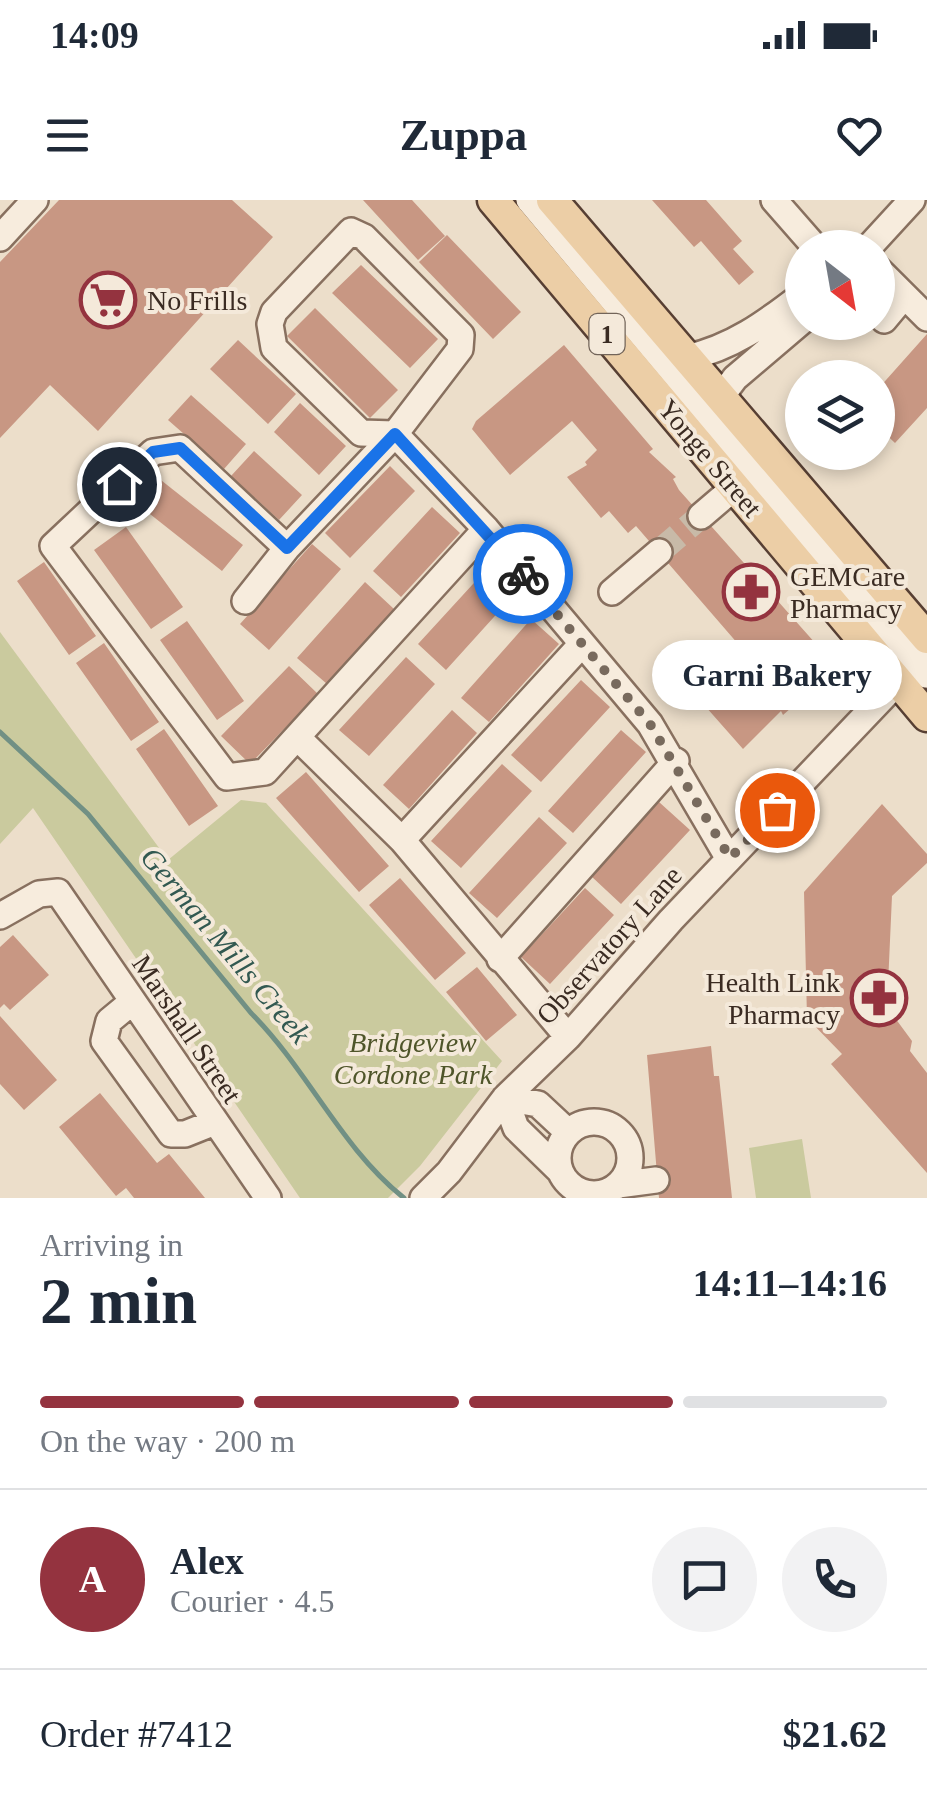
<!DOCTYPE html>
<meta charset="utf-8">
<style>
:root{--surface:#fff;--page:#f2f2f3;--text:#1f2937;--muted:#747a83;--line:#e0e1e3;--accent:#94333f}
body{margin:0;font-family:Georgia,serif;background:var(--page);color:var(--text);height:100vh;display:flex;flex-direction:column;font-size:38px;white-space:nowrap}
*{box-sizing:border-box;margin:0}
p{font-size:32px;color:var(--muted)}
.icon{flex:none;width:55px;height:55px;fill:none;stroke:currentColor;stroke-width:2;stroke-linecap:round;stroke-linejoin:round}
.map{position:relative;height:998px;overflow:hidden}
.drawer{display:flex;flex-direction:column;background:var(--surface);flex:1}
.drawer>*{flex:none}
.needle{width:65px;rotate:149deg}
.tools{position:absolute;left:785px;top:30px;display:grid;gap:20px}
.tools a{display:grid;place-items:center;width:110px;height:110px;border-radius:50%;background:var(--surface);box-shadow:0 5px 15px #0003;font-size:50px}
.pin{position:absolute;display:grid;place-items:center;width:85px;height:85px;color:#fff;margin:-42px;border:5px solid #fff;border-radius:50%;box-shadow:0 2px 10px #0007}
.courier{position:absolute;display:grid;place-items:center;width:100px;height:100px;margin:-50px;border:8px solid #1a73e8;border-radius:50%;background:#fff;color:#222;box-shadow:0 2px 12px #0007}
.bubble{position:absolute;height:70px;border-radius:35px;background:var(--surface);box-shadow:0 5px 15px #0003;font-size:32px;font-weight:600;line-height:70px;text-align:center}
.overview em{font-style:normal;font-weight:600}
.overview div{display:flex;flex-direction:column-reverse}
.overview{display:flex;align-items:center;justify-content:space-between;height:170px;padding:0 40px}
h1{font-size:65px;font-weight:600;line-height:75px}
.bar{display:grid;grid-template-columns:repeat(4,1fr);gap:15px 10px;align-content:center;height:120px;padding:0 40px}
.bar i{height:12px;border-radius:8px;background:var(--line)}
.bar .on{background:var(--accent)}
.bar p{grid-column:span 4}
.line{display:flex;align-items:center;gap:25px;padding:0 40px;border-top:2px solid var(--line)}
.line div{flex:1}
.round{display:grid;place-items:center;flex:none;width:105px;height:105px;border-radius:52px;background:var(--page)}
.status{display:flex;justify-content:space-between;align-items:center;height:70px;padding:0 50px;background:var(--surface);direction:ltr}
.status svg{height:28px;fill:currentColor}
header{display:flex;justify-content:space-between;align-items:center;height:130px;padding:0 40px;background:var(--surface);font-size:45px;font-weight:600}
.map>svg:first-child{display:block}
</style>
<div class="status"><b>14:09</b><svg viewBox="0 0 49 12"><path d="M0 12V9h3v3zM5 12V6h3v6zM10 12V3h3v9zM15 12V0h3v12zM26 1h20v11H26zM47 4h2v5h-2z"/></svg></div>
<header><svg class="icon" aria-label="menu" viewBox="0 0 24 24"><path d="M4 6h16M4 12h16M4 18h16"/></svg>Zuppa<svg class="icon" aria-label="heart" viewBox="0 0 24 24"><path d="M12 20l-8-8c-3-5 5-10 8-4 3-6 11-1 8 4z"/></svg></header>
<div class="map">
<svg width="927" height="998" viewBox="0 0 927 998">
<rect width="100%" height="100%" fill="#ecdeca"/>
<path fill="#caca9e" d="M0,432l168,228 73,-60 25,3 236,258 -82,105 -32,32h-88l-267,-390 -33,36z
M802,939l9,59h-55l-7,-50z"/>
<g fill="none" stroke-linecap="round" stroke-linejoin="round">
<path stroke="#719084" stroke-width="5" d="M0,532l88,82 163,199c57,57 90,135 153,185"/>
</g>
<path fill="#c89783" d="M59,0h173l41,37 -175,194 -48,-46 -50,53v-176z
M363,0h49l33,36 -27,24z
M652,0h54l36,41 -9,8 21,23 -15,13 -38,-44 -7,6z
M447,35l74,77 -28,27 -74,-77z
M361,65l77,74 -28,29 -78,-75z
M315,108l83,82 -28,28 -83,-82z
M927,134v74l-32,35 -17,-16v-38z
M238,140l58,54 -28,30 -58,-55z
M564,145l89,104 -4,3 27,25 -3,2 6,11 153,172 -9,13 3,3 -15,13 -3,-3 -12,10 3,3 -16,14 -2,-4 -38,38 -45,-51 47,-46 -109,-126 -8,7 -19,-22 -8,7 -34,-41 20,-12 -2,-3 12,-12 -25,-29 -62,54 -38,-46 4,-8z
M191,195l55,49 -22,25 -56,-49z
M300,203l46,43 -27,29 -45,-43z
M254,251l48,44 -23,25 -48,-44z
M390,266l25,25 -65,67 -25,-25z
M152,273l91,72 -21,26 -91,-72z
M432,307l28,26 -59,64 -28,-26z
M126,327l57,80 -32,22 -57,-79z
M312,344l29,25 -72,81 -29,-26z
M44,362l52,74 -27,19 -52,-74z
M484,372l28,25 -66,73 -28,-26z
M365,382l29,27 -67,75 -30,-26z
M531,419l28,25 -70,78 -28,-24z
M187,421l57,80 -27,19 -57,-80z
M104,443l55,79 -28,19 -55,-78z
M406,457l29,27 -66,72 -30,-26z
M289,466l29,28 -68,70 -29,-28z
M581,480l29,27 -69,75 -30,-27z
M452,510l25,23 -68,76 -26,-24z
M164,529l54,77 -29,20 -53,-77z
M621,530l25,22 -73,81 -25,-22z
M502,564l30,27 -71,77 -30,-27z
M306,572l83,94 -30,26 -83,-94z
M659,602l31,28 -69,74 -30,-28z
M882,604l45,50v9l-35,33 -5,111 25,34 -2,10 17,22v100l-96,-109 11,-10 -35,-36 -3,-126z
M539,617l28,26 -70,75 -28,-25z
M400,678l66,75 -31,27 -66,-75z
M585,688l29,27 -64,69 -29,-27z
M13,735l36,40 -39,35 -6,-6 -4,4v-61z
M477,767l40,48 -31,26 -40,-49z
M0,816l57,64 -33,30 -24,-26z
M711,846l3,30h5l13,122h-73l-12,-143z
M100,893l57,70 12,-9 36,44h-71l-8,-10 -10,8 -57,-69z"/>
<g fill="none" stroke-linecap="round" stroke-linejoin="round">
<path stroke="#c8baa8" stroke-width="25" stroke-dasharray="25 12" stroke-linecap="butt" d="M659,352l42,-36"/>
<g stroke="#88705f" stroke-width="30">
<path id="minor" d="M529,0l397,475
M774,0l42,48
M0,38l35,-38
M868,48l44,-48
M878,69l49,49
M884,120l20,-24
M686,158c46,-10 80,-35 116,-63
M720,198l15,-20 67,-57
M701,316l34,-29
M486,329l-221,243 -38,5 -174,-231 100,-94 27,-4 107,100 108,-114 65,-85 1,-14 -97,-98 -13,-6 -77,81 -4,12 4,24 87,85 34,1 91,95 164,195 79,135
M612,392l47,-40
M245,401l42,-53
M297,537l105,103 166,197
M402,640l180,-196
M0,716l39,-22 19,-2 210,306
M500,759l176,-198
M132,802l-23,19 -5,20 67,93h14l30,-12
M505,898l11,30 44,43
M505,898l33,6 30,28
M558 958a36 36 0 1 1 72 0a36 36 0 1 1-72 0Z
M618,985l38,-5
M423,998l26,-26 56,-74 63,-61 103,-117 256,-269"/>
</g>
<g stroke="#573f33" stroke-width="35">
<path id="major" d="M493,0l434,516
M552,0l375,438"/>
</g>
<use href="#minor" stroke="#f7ecdd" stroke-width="25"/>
<use href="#major" stroke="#eccea6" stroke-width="30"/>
</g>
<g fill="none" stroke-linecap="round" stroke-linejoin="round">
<path stroke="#786a5d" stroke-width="10" stroke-dasharray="0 18" d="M523,374l127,150 80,134 47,-48"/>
<path stroke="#1a73e8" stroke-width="12" d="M119,284l34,-32 27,-4 107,100 108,-114 128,140"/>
</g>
<defs>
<g id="supermarket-ring" transform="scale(2.875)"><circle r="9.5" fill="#f4e9da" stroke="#94333f" stroke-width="1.5"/><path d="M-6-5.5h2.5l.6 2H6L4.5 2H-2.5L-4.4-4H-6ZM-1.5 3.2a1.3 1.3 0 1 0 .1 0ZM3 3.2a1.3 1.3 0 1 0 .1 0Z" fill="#94333f"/></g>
<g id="pharmacy-ring" transform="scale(2.875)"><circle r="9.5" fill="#f4e9da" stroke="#94333f" stroke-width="1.5"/><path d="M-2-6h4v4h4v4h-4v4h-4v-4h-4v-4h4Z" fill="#94333f"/></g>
</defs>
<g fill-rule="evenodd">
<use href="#supermarket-ring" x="108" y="100"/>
<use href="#pharmacy-ring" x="751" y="392"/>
<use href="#pharmacy-ring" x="879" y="798"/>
</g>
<g text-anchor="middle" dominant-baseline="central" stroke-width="8" stroke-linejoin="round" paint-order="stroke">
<rect fill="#f4e9da" stroke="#726459" stroke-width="2.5" x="589.5" y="114" width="35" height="40" rx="8"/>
<g font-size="25" font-weight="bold" fill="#3a2b22">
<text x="607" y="134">1</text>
</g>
<g font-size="28" fill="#3a2b22" stroke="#f4e9da" text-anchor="start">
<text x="147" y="100">No Frills</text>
<text x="790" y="376">GEMCare<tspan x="790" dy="32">Pharmacy</tspan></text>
<text x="840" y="782" text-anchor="end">Health Link<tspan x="840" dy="32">Pharmacy</tspan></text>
</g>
<g font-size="28" fill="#3a2b22" stroke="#f4e9da">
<text transform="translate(710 258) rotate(50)">Yonge Street</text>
<text transform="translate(609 745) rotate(-48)">Observatory Lane</text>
<text transform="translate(187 829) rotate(56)">Marshall Street</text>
</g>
<g font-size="28" font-style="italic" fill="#4f552a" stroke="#f4e9da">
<text x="413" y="842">Bridgeview<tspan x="413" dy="32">Cordone Park</tspan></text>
</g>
<g font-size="30" font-style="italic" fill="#325951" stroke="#f4e9da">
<text transform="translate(226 745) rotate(50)">German Mills Creek</text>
</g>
</g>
</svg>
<div class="tools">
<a><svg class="needle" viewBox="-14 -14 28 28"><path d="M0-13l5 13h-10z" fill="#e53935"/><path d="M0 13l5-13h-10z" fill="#747a83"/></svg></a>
<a><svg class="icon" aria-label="layers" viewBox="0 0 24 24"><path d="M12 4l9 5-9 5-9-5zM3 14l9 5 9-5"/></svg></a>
</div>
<div class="pin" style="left:777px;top:610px;background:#ea580c"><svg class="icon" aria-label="bag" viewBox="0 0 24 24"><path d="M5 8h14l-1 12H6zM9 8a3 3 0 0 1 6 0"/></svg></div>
<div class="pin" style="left:119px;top:284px;background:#1f2937"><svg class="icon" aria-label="home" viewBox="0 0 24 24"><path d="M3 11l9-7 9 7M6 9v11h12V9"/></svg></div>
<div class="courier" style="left:523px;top:374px"><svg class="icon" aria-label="bike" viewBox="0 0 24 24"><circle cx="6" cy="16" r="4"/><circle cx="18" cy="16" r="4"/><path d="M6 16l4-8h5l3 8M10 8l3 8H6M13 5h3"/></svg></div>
<div class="bubble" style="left:652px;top:440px;width:250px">Garni Bakery</div>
</div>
<section class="drawer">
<div class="overview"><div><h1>2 min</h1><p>Arriving in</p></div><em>14:11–14:16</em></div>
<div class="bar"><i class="on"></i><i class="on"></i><i class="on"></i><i></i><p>On the way · 200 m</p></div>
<div class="line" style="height:180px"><b class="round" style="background:var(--accent);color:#fff">A</b><div><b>Alex</b><p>Courier · 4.5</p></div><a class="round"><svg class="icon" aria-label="chat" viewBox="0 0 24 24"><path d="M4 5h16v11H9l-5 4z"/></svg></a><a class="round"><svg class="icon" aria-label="phone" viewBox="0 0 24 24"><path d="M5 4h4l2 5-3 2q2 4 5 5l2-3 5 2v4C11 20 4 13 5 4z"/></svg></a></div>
<div class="line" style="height:130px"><div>Order #7412</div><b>$21.62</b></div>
</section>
